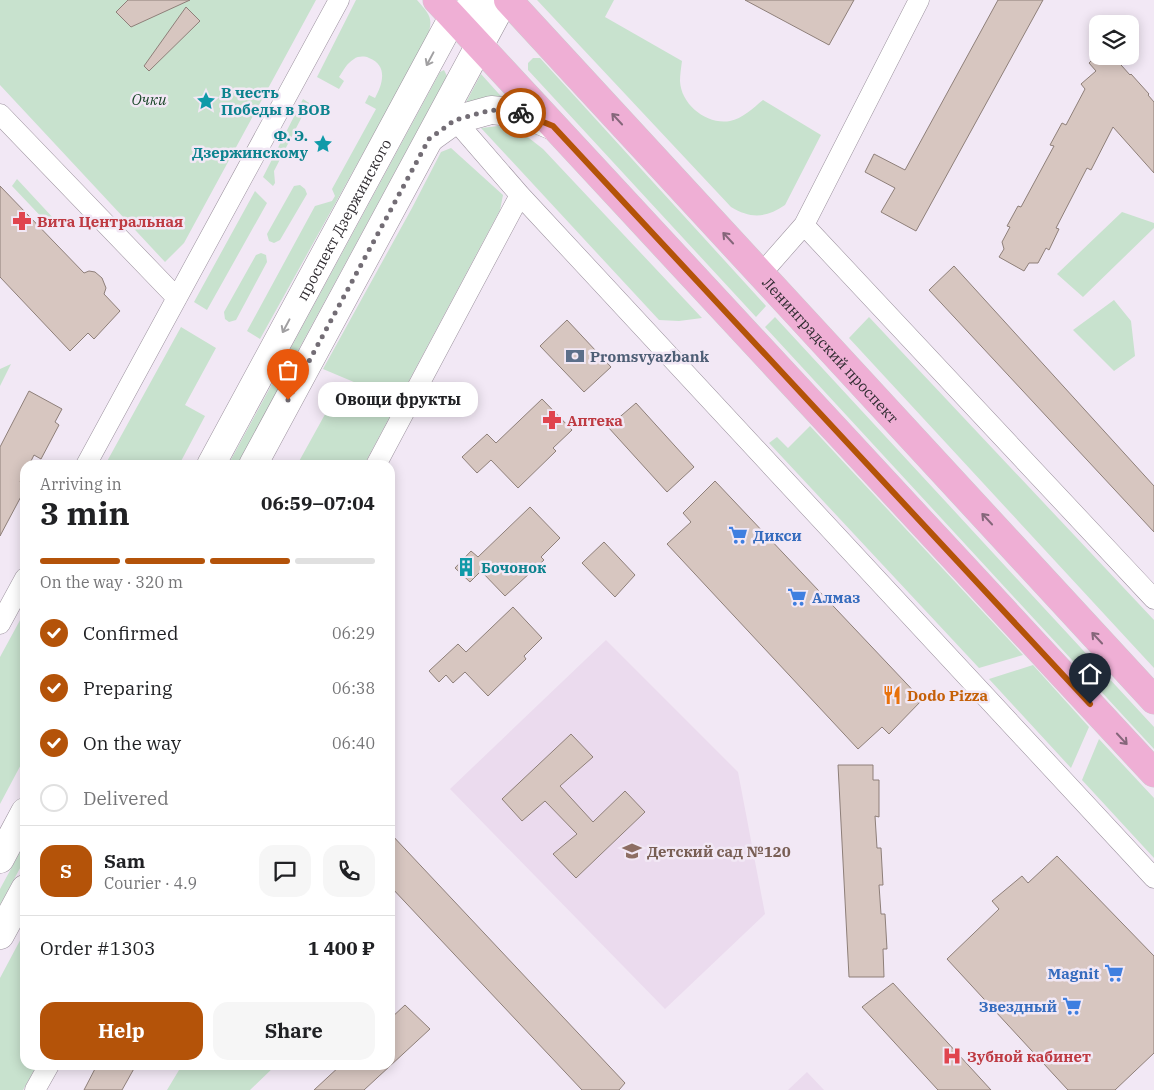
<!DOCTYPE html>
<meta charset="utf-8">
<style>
:root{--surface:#fff;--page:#f6f6f6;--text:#202124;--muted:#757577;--line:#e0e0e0;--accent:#b45309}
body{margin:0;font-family:"IBM Plex Serif",serif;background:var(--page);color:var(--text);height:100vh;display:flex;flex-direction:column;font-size:19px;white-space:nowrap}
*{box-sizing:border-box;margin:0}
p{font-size:16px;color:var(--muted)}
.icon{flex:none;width:28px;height:28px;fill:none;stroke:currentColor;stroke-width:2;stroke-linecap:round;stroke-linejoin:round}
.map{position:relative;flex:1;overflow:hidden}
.panel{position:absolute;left:20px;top:460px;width:375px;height:610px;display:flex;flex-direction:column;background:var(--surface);border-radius:15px;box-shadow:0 2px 12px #0003}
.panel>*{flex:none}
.fabs{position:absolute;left:1089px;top:15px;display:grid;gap:10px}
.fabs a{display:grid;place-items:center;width:50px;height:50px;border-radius:10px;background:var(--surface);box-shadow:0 2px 12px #0003;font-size:25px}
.pin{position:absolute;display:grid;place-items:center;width:42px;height:42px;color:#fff;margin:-51px -21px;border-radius:50% 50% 50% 0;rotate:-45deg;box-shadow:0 0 5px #0007}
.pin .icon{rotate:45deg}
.courier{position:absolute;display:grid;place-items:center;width:50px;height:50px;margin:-25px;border:4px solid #b45309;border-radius:50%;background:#fff;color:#222;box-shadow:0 1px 6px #0007}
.bubble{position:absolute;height:35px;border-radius:15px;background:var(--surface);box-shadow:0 2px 12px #0003;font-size:16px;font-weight:800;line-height:35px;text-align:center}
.overview em{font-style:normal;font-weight:800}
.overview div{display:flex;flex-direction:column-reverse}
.overview{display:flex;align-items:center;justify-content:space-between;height:85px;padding:0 20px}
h1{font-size:32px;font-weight:800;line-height:38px}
.bar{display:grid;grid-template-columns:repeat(4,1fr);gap:8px 5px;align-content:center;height:60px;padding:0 20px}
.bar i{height:6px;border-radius:4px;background:var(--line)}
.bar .on{background:var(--accent)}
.bar p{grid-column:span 4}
.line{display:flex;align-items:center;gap:12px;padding:0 20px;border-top:1px solid var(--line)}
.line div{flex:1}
.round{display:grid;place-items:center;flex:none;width:52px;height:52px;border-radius:15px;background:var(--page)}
ol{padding:0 20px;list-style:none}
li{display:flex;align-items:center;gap:15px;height:55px}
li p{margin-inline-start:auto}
li .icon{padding:5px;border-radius:50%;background:var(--accent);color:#fff;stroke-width:4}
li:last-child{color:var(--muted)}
li i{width:28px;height:28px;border:2px solid var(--line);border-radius:50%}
.primary-button{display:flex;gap:10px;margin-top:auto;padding:10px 20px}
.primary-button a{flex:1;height:58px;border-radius:15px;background:var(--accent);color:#fff;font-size:20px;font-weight:800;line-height:58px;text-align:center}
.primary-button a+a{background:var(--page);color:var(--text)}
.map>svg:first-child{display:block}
</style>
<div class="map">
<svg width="1154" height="1090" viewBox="0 0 1154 1090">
<rect width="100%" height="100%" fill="#f2e8f5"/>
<path fill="#ebdbee" d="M606,640l132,132 27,142 -100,95 -215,-220z
M807,1072l17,18h-36z"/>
<path fill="#c8e2ce" d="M0,0h316l-132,243 -19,19 -165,-177z
M356,0h61c13,15 17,18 10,38l-167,301 -13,-8 68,-125 17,-5 3,-5 -3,-7 44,-80 -11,-6 4,-8 6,3c8,-14 13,-33 -6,-40 -4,-2 -11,-2 -15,1 -7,4 -11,12 -15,18l5,4 -5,8 -22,-12z
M537,0h77l-9,17 77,44c-1,7 -2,14 -2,20 1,24 27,44 50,40 12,-2 23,-13 33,-21l58,35 -36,70c-19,13 -34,14 -54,2z
M533,58h7l226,248 -10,11 -228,-247v-7z
M444,70l3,6 -153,282 -7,-3 153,-283z
M481,74l27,30 -44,2z
M303,99l6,4 -35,68 1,12 -2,3 -10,-9z
M498,126l22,5 23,18 159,169 -23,3 -20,-1 -178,-192z
M451,148l52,47 -3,15 -136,255h-67l37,-67 42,17 11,-19 -64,-27 89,-161 29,-56z
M17,179l38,41 -6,5 -37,-39z
M300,185l5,4 2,5 -27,46 -6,3 -5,-2 -2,-7 27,-48z
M255,191l12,12 -60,107 -13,-8z
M1122,212l32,11v5l-71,69 -26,-23z
M261,253l5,2 1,7 -31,58 -7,2 -4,-3 -1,-7 32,-57z
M1114,300l17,21 4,35 -21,15 -41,-41z
M775,317l379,410v22l-389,-422z
M869,317l285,303v48l-305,-330z
M181,327l35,21 -31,57 20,11 -26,49h-74z
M11,364l-11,22v-17z
M278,373l7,4 -48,88h-9z
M810,426l213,229 -44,13 -210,-225 8,-6 11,11z
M25,611v146l-25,47v-147z
M1033,665l56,62 -18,41 -82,-89z
M1099,739l55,59v60l-72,-78z
M25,843v16l-25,46v-16z
M25,931v134h12l-14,25h-23v-112z
M182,1065h94l-26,25h-83z"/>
<path fill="#d7c6c0" stroke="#8e7f79" d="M128,0h62l-59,27 -15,-15z
M745,0h109l-25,45z
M998,0h45l-127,231 -35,-19 14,-24 -30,-16 9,-18 31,16z
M186,7l14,14 -51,50 -5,-5z
M1096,56h17l17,19 1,-1 18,20 -1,1 6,7v71l-41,-46 -22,43 -4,-2 -31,60 3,1 -10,21 -3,-2 -8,15h-9l-5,8 -25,-14 5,-8 -2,-7 8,-15 -3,-1 11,-20 3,1 33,-61 -4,-1 12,-22 4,2 19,-36 -4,-5 15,-13 -7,-8z
M0,186l84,87 5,-2 6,1 7,6 4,10 -2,6 16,17 -26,28 -6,-6 -18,18 -70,-74z
M954,266l200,220v46l-225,-242z
M567,320l44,47 -27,25 -44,-46z
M29,391l33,18 -7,13 4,3 -18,34 -7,-4 -5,10h-4v8l-5,9 5,3v4l-25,47v-89z
M542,399l30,31 -19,18 3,3 -38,37 -27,-28 -14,13 -15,-16 25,-23 9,9z
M636,403l58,64 -27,25 -59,-65z
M715,481l207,219 -33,34 -7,-7 -24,22 -191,-205 24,-22 -8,-9z
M530,507l30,31 -19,19 3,3 -39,36 -24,-25 -11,11 -15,-14 16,-17 7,6z
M604,542l31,33 -20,22 -33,-34z
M513,607l29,31 -18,18 2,3 -38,37 -23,-24 -12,11 -7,-8 -7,7 -10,-11 29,-27 8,8z
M571,734l22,23 -33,29 33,36 32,-31 20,21 -69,66 -23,-24 24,-20 -32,-33 -23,20 -20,-22z
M838,765h35v15h6v37l-4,-1 2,32h4l2,37h-4l2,29h4l2,35h-4l1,28h-35z
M390,833l235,250 -6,7h-37l-192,-204z
M1057,856l97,100v97l-39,37h-47l-121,-131 52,-50 -7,-8 30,-25 6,7z
M893,983l98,107h-53l-76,-83z
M405,1005l25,24 -66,61h-50l27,-25h49v-46z
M97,1065h39l-14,25h-38z"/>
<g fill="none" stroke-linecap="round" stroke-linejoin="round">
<g stroke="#9b919d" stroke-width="21">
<path id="minor" d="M0,114l177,184
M455,120l65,75 634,683
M804,225l350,374
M761,274l43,-49 115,-225
M86,465l253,-465
M376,465l144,-270
M0,624l25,-46
M35,1090l14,-25"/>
</g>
<g stroke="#9b919d" stroke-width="29">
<g id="secondary">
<path d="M430,138l25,-18 36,-10 31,3 31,13"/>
<path id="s1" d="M211,465l242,-448 45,-17"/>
<path d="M253,465l251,-465"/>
<path d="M0,859l25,-47"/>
<path d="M0,935l25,-46"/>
</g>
</g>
<g stroke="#cdcccd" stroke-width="29">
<g id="primary">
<path d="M437,0l717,773"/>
<path id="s2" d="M508,0l646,700"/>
</g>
</g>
<use href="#minor" stroke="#fff" stroke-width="20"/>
<use href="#secondary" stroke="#fff" stroke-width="28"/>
<use href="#primary" stroke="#efafd5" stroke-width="28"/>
</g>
<defs><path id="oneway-shaft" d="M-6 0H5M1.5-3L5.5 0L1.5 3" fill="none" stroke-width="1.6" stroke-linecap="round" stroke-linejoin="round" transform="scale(1.25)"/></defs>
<g stroke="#a1a0a2">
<use href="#oneway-shaft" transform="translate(430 59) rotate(118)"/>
<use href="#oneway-shaft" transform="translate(286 326) rotate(118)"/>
</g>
<g stroke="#85667a">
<use href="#oneway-shaft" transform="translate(617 119) rotate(-133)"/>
<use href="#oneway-shaft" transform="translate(728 238) rotate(-133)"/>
<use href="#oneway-shaft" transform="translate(987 519) rotate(-133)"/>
<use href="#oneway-shaft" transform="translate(1097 638) rotate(-133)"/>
<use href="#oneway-shaft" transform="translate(1122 739) rotate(47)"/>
</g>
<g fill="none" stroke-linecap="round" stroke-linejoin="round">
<path stroke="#736d75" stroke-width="5" stroke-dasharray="0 9" d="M288,400l141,-261 26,-19 36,-10 30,3"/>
<path stroke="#b45309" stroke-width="6" d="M521,113l32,13 537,578"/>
</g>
<defs>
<g id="sight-bare" transform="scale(1.5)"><path d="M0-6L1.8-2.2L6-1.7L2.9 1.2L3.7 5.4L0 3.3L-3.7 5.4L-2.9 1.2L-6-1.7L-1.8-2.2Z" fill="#0f9aa8" stroke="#f2e8f5" stroke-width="2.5" paint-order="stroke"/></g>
<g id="pharmacy-bare" transform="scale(1.5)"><path d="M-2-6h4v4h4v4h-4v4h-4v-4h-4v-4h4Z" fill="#e0444e" stroke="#f2e8f5" stroke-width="2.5" paint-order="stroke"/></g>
<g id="bank-bare" transform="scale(1.5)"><path d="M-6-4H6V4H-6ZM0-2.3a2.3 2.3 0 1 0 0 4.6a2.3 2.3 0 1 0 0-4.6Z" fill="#5c6f8a" stroke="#f2e8f5" stroke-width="2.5" paint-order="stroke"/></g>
<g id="supermarket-bare" transform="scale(1.5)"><path d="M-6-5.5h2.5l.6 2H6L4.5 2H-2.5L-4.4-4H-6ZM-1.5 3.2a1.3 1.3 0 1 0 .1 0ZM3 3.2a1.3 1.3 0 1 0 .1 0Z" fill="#3f7fe0" stroke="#f2e8f5" stroke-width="2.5" paint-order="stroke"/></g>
<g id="building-bare" transform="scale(1.5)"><path d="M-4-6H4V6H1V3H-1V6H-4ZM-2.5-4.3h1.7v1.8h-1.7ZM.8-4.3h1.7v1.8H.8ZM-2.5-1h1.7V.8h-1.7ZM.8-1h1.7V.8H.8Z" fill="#0f9aa8" stroke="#f2e8f5" stroke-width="2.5" paint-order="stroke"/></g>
<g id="restaurant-bare" transform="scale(1.5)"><path d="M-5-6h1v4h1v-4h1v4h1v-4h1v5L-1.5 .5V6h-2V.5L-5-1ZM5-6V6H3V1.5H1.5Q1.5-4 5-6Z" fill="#e8710a" stroke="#f2e8f5" stroke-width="2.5" paint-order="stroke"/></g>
<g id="school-bare" transform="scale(1.5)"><path d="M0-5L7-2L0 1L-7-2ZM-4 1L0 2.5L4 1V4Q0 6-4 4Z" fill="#8d6e63" stroke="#f2e8f5" stroke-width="2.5" paint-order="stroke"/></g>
<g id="hospital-bare" transform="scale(1.5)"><path d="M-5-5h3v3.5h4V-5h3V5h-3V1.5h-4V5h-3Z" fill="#e0444e" stroke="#f2e8f5" stroke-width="2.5" paint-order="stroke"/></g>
</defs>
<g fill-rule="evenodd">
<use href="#sight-bare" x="206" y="101"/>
<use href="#sight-bare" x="323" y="144"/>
<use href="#pharmacy-bare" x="22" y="221"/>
<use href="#bank-bare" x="575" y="356"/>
<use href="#pharmacy-bare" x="552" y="420"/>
<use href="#supermarket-bare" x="738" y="535"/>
<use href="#building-bare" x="466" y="567"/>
<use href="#supermarket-bare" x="797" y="597"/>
<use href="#restaurant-bare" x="892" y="695"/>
<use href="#school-bare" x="632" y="851"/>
<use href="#supermarket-bare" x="1114" y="973"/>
<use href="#supermarket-bare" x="1072" y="1006"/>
<use href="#hospital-bare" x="952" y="1056"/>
</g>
<g text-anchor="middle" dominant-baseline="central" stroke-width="5" stroke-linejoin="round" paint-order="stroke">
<g font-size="15" font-weight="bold" fill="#0d838f" stroke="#f2e8f5" text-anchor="start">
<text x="221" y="92">В честь<tspan x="221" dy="17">Победы в ВОВ</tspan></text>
<text x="308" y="135" text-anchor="end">Ф. Э.<tspan x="308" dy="17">Дзержинскому</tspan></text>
<text x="481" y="567">Бочонок</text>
</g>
<g font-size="15" font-style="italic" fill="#1a4729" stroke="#f2e8f5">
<text x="149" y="99">Очки</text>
</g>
<g font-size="15" fill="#2f2b30" stroke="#f2e8f5">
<text stroke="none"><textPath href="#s1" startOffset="279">проспект Дзержинского</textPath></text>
<text stroke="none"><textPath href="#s2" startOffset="476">Ленинградский проспект</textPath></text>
</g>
<g font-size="15" font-weight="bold" fill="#be3a42" stroke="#f2e8f5" text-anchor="start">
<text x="37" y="221">Вита Центральная</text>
<text x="567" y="420">Аптека</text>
<text x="967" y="1056">Зубной кабинет</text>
</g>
<g font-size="15" font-weight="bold" fill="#4e5e75" stroke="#f2e8f5" text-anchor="start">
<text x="590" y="356">Promsvyazbank</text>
</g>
<g font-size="15" font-weight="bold" fill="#366cbe" stroke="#f2e8f5" text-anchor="start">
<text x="753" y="535">Дикси</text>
<text x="812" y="597">Алмаз</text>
<text x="1099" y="973" text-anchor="end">Magnit</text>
<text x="1057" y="1006" text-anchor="end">Звездный</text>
</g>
<g font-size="15" font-weight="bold" fill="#c56008" stroke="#f2e8f5" text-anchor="start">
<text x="907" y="695">Dodo Pizza</text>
</g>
<g font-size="15" font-weight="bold" fill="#785e54" stroke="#f2e8f5" text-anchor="start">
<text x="647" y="851">Детский сад №120</text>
</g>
</g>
</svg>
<div class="fabs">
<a><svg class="icon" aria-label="layers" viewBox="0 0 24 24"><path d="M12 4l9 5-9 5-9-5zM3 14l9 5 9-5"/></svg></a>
</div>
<div class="pin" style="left:288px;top:400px;background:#ea580c"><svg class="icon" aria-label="bag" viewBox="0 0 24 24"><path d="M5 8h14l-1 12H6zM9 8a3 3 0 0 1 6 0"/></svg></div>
<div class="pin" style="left:1090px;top:704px;background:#1f2937"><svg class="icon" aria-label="home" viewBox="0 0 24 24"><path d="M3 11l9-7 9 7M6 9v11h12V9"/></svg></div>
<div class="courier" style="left:521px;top:113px"><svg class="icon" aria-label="bike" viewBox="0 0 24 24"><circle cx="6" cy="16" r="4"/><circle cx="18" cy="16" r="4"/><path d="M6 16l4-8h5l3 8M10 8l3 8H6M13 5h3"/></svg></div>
<div class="bubble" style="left:318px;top:382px;width:160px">Овощи фрукты</div>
<section class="panel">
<div class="overview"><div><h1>3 min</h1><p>Arriving in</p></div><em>06:59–07:04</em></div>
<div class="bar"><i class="on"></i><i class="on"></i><i class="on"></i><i></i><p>On the way · 320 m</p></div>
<ol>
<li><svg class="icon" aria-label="check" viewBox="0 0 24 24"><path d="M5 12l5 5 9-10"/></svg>Confirmed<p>06:29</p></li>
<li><svg class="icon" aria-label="check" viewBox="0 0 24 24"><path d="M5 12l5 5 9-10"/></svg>Preparing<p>06:38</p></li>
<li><svg class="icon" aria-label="check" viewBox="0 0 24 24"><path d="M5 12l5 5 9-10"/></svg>On the way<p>06:40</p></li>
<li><i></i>Delivered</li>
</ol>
<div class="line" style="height:90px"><b class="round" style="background:var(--accent);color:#fff">S</b><div><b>Sam</b><p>Courier · 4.9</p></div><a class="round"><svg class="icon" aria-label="chat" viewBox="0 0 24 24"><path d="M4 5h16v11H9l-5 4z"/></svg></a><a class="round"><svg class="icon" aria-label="phone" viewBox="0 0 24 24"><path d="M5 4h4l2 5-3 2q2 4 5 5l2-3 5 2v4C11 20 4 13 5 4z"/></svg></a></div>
<div class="line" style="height:65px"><div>Order #1303</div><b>1 400 ₽</b></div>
<div class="primary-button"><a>Help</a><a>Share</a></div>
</section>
</div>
